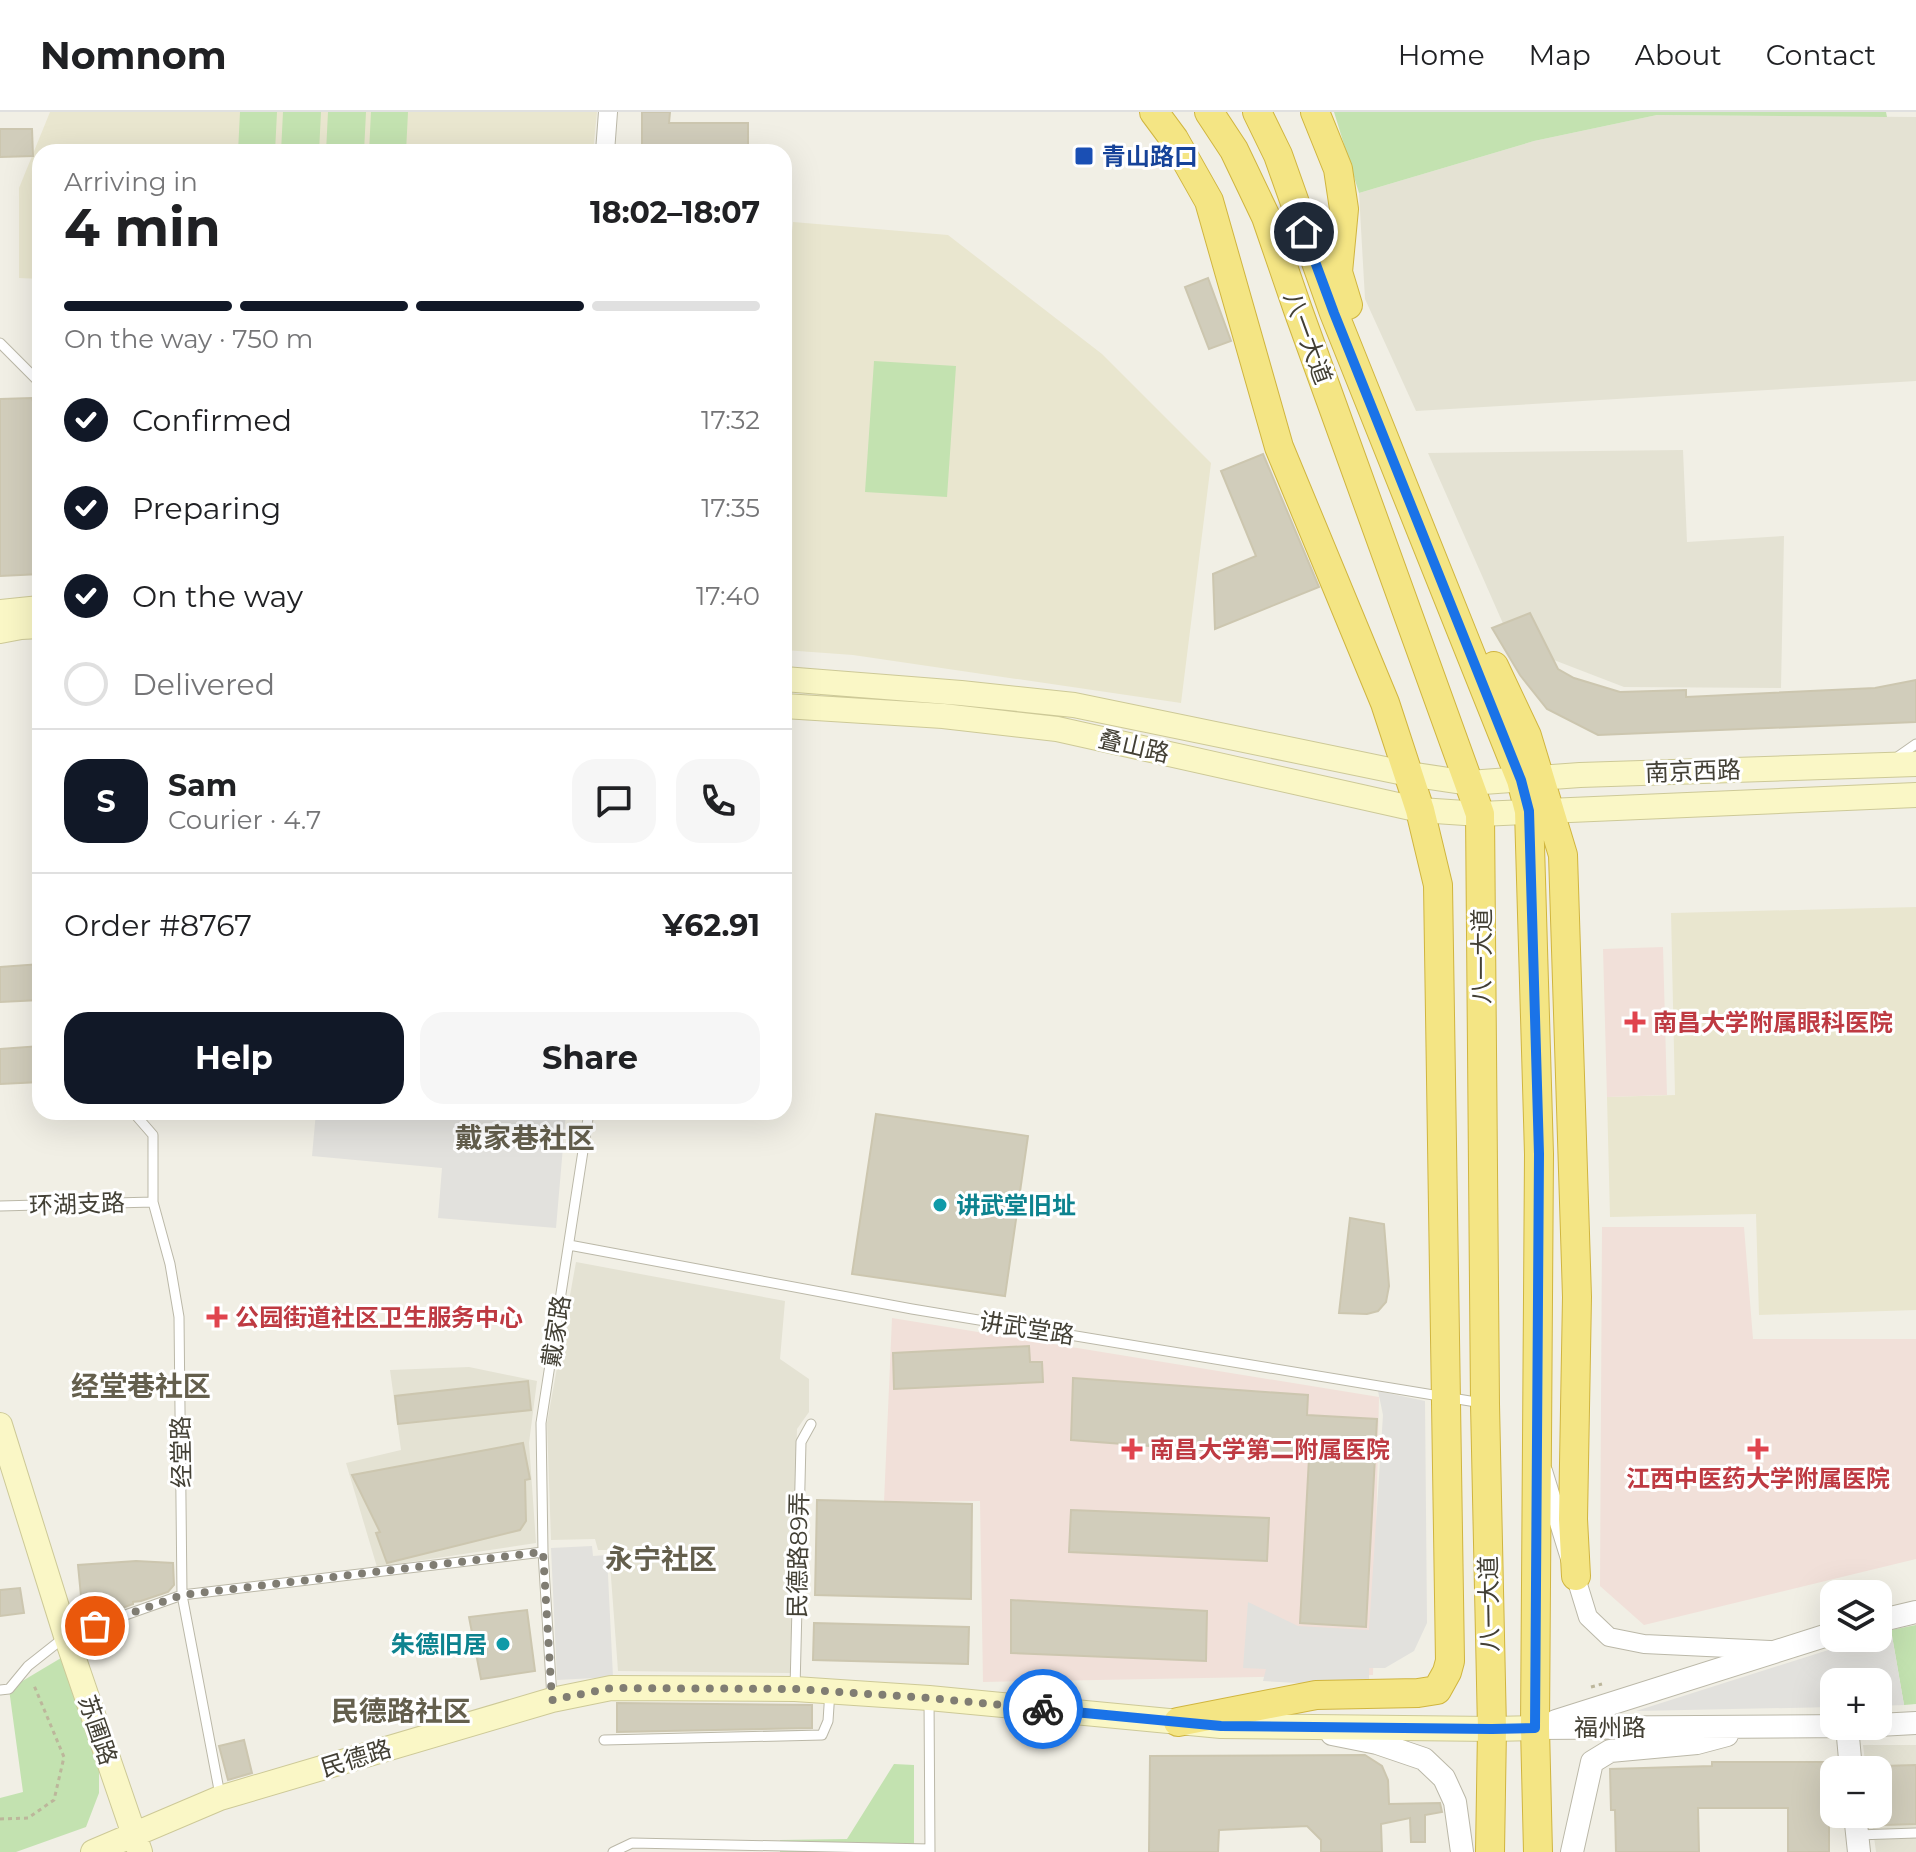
<!DOCTYPE html>
<meta charset="utf-8">
<style>
:root{--surface:#fff;--page:#f6f6f6;--text:#202124;--muted:#757577;--line:#e0e0e0;--accent:#111827}
body{margin:0;font-family:Montserrat,"Noto Sans SC",sans-serif;background:var(--page);color:var(--text);height:100vh;display:flex;flex-direction:column;font-size:30px;white-space:nowrap}
*{box-sizing:border-box;margin:0}
p{font-size:26px;color:var(--muted)}
.icon{flex:none;width:44px;height:44px;fill:none;stroke:currentColor;stroke-width:2;stroke-linecap:round;stroke-linejoin:round}
.map{position:relative;flex:1;overflow:hidden}
.drawer{position:absolute;left:32px;top:32px;width:760px;height:976px;display:flex;flex-direction:column;background:var(--surface);border-radius:24px;box-shadow:0 8px 32px #0002}
.drawer>*{flex:none}
.tools{position:absolute;left:1820px;top:1468px;display:grid;gap:16px}
.tools a{display:grid;place-items:center;width:72px;height:72px;border-radius:16px;background:var(--surface);box-shadow:0 8px 32px #0002;font-size:40px}
.pin{position:absolute;display:grid;place-items:center;width:68px;height:68px;color:#fff;margin:-34px;border:4px solid #fff;border-radius:50%;box-shadow:0 2px 8px #0007}
.courier{position:absolute;display:grid;place-items:center;width:80px;height:80px;margin:-40px;border:6px solid #1a73e8;border-radius:50%;background:#fff;color:#222;box-shadow:0 2px 10px #0007}
.summary em{font-style:normal;font-weight:700}
.summary div{display:flex;flex-direction:column-reverse}
.summary{display:flex;align-items:center;justify-content:space-between;height:136px;padding:0 32px}
h1{font-size:52px;font-weight:700;line-height:60px}
.bar{display:grid;grid-template-columns:repeat(4,1fr);gap:12px 8px;align-content:center;height:96px;padding:0 32px}
.bar i{height:10px;border-radius:6px;background:var(--line)}
.bar .selected{background:var(--accent)}
.bar p{grid-column:span 4}
.line{display:flex;align-items:center;gap:20px;padding:0 32px;border-top:2px solid var(--line)}
.line div{flex:1}
.round{display:grid;place-items:center;flex:none;width:84px;height:84px;border-radius:24px;background:var(--page)}
ol{padding:0 32px;list-style:none}
li{display:flex;align-items:center;gap:24px;height:88px}
li p{margin-inline-start:auto}
li .icon{padding:8px;border-radius:50%;background:var(--accent);color:#fff;stroke-width:4}
li:last-child{color:var(--muted)}
li i{width:44px;height:44px;border:4px solid var(--line);border-radius:50%}
.primary-button{display:flex;gap:16px;margin-top:auto;padding:16px 32px}
.primary-button a{flex:1;height:92px;border-radius:24px;background:var(--accent);color:#fff;font-size:32px;font-weight:700;line-height:92px;text-align:center}
.primary-button a+a{background:var(--page);color:var(--text)}
header{display:flex;align-items:center;gap:48px;box-sizing:border-box;height:112px;padding:0 40px;background:var(--surface);border-bottom:2px solid var(--line)}
header strong{font-size:38px}
nav{display:flex;gap:44px;margin-inline-start:auto;font-size:28px}
.map>svg:first-child{display:block}
</style>
<header>
<strong>Nomnom</strong>
<nav><a>Home</a><a>Map</a><a>About</a><a>Contact</a></nav>
</header>
<div class="map">
<svg width="1916" height="1740" viewBox="0 0 1916 1740">
<rect width="100%" height="100%" fill="#f1efe5"/>
<path fill="#e4e2d3" d="M1657,3l259,2v264l-500,30 -51,-112 -6,-106 175,-52z
M1683,338l4,92 97,-6 -3,152 -157,-1 -112,-43 -84,-191z
M576,1150l209,39 -5,58 29,20v33l-12,17 -7,244 -172,-2 -9,-121h-11l-3,-11 -44,1 -4,-117z
M469,1255l68,14 -8,62 7,100 -159,24 -31,-104 55,-13 -11,-80z
M1863,1633h53v107h-40l-5,-38h7v-44h-12z"/>
<path fill="#e9e6cf" d="M50,0h547l-4,40h-553v127l-21,-1v-90z
M793,110l155,13 154,119 109,109 -30,240 -328,-48 -69,-5v-343z
M1916,795v403l-157,5 -3,-101 -146,3 -3,-120 68,-2 -4,-182z"/>
<path fill="#f1e0d9" d="M1663,835l4,148 -60,2 -4,-148z
M1602,1115h142l9,112h163v220l-272,66 -44,-39z
M892,1206l487,79 -6,278 -390,7 -3,-181 -96,1z"/>
<path fill="#c3e2b0" d="M240,0h37l-2,40h-37z
M283,0h38l-2,40h-38z
M328,0h38l-2,40h-38z
M371,0h37l-2,40h-37z
M1334,0h552l1,5 -230,-2 -123,26 -175,52z
M874,249l82,5 -9,131 -82,-5z
M1916,1513v79l-12,1 -13,-75z
M66,1543l33,95v43l-13,34 -70,25h-16v-54l23,-6 -14,-103z
M894,1652l20,1v87h-134v-12l67,-1z"/>
<path fill="#e2e1dd" d="M316,1000h250l-10,116 -118,-10 4,-50 -130,-12z
M1378,1279l47,10 2,222 -13,28 -29,17h-16v19l-106,-6 3,-12 -23,-1 5,-66 50,24 71,4 14,-215z
M592,1434l1,10 14,-1 6,122 -56,3 -6,-132z
M1891,1518l13,75 -26,1v-24h-44v25l-198,4 230,-73h12v-4z"/>
<path fill="#d1cdbb" stroke="#ccc6af" stroke-width="2" d="M642,0h28l-1,11h79v29l-106,-1z
M0,17h32l1,27 -33,1z
M1208,166l23,63 -22,8 -24,-62z
M32,286l2,8 6,91h-2l2,77 -40,2v-177z
M1263,342l56,133 -104,42 -2,-55 43,-18 -35,-85z
M1530,501l28,56 16,9 46,14 66,-2v7l189,-9 41,-8v42l-318,13 -51,-26 -27,-34 -28,-47z
M40,852v36l-40,2v-35z
M40,934v36l-40,2v-35z
M876,1002l152,22 -23,160 -153,-22z
M1350,1106l34,6 5,62 -3,16 -8,9 -11,3 -28,-1z
M1029,1234l1,16h12l1,20 -149,7 -1,-36z
M1073,1266l235,17 -1,20 70,4 -11,208 -66,-4 9,-165 -238,-18z
M528,1269l3,29 -133,14 -3,-28z
M523,1331l7,36 -5,1 1,41 -6,9 -133,33 -11,-30 4,-1 -28,-57z
M817,1388l155,4 -1,95 -156,-4z
M1071,1398l198,8 -2,43 -198,-9z
M136,1449l37,2 1,22 -6,7 -27,9 -8,1v2l-16,6 -20,1 -3,-16 -13,1 -3,-31z
M20,1476l4,25 -24,3v-26z
M1011,1488l196,11 -1,50 -195,-8z
M527,1498l8,61 -54,8 -12,-62z
M814,1511l155,4 -1,37 -155,-4z
M617,1591l195,2v23l-195,4z
M244,1628l8,33 -24,7 -9,-34z
M1365,1643l17,11 6,14 1,24 51,-1 2,9 -17,3v27h-14l-1,-24 -29,6 1,28h-61v-12l-14,-14 -88,4 -1,22h-69l1,-96z
M1712,1650h117v90h-41v-44h-90l1,44h-83l-1,-42h-4l-1,-41 102,-3z
M1916,1653v59l-31,1 -2,-59z"/>
<g fill="none" stroke-linecap="round" stroke-linejoin="round">
<g stroke="#bbb8a8" stroke-width="11">
<path id="service" d="M0,231l38,38 2,20
M1896,646l20,-14
M133,1000l20,23v67l17,62 9,53 3,278 38,200
M0,1094l153,-4
M569,1133l343,64 570,94
M543,1440l-2,-129 48,-311
M795,1577l6,-247 10,-18
M0,1578l9,-1 19,-23 38,-30 116,-41 361,-43 9,146
M929,1586l1,154
M604,1628l218,-5 6,-14 2,-30
M1857,1723l59,-2
M613,1740l19,-9 298,6"/>
</g>
<g stroke="#bbb8a8" stroke-width="20">
<path id="minor" d="M605,40l3,-40
M1543,1359l45,146 21,20 35,7 126,6"/>
</g>
<g stroke="#bbb8a8" stroke-width="24">
<path id="tertiary" d="M1878,1509l38,-9
M1556,1609l278,-88
M1878,1613l38,-2
M1847,1614l4,44
M1535,1616l319,-2
M1332,1622l45,9 47,16 20,19 11,24 7,50
M1855,1702l4,38
M1572,1740l20,-90 18,-11 87,-8 30,-8"/>
</g>
<g stroke="#cdc997" stroke-width="26">
<path id="secondary" d="M0,500l40,-4
M0,519l21,-4 19,-1
M784,567l177,14 113,12 335,69 60,9 111,-8 336,-11
M784,594l159,10 114,13 363,81 60,4 436,-19
M0,1313l66,211 74,216
M93,1740l127,-54 332,-98 59,-12 184,1 134,9 292,28 271,3 43,-1"/>
</g>
<g stroke="#d0b53f" stroke-width="30">
<path id="trunk" d="M1154,0l20,27 35,62 70,246 106,256 35,107 18,75 12,776 -3,11 -10,18 -19,3 -102,2 -138,27
M1209,0l25,38 32,67 32,93 182,504 5,590 7,325 -2,123
M1257,0l21,43 56,158 187,467 8,31 10,343 -4,574 3,124
M1315,0l23,57 6,40 -6,63 10,33
M1494,554l33,70 36,119 14,442 -4,222 3,57"/>
</g>
<path stroke="#bcb69b" stroke-width="3" stroke-dasharray="4 4" stroke-linecap="butt" d="M1591,1575l11,-3
M0,1707l28,-1 26,-18 10,-43 -31,-74"/>
<use href="#service" stroke="#fff" stroke-width="9"/>
<use href="#minor" stroke="#fff" stroke-width="18"/>
<use href="#tertiary" stroke="#fff" stroke-width="22"/>
<use href="#secondary" stroke="#faf7c6" stroke-width="24"/>
<use href="#trunk" stroke="#f4e584" stroke-width="28"/>
</g>
<g fill="none" stroke-linecap="round" stroke-linejoin="round">
<path stroke="#807d73" stroke-width="8" stroke-dasharray="0 14.4" d="M95,1514l87,-31 361,-43 9,148 59,-12 184,1 134,9 114,11"/>
<path stroke="#1a73e8" stroke-width="10" d="M1043,1597l178,17 271,3 43,-1 4,-574 -10,-343 -8,-31 -187,-467 -30,-81"/>
</g>
<rect fill="#1a4fb4" stroke="#fff" stroke-width="3" x="1074" y="34" width="20" height="20" rx="4"/>
<g fill="#e0444e" stroke="#fff" stroke-width="3">
<path d="M1631 898h8v8h8v8h-8v8h-8v-8h-8v-8h8z"/>
<path d="M213 1193h8v8h8v8h-8v8h-8v-8h-8v-8h8z"/>
<path d="M1128 1325h8v8h8v8h-8v8h-8v-8h-8v-8h8z"/>
<path d="M1754 1325h8v8h8v8h-8v8h-8v-8h-8v-8h8z"/>
</g>
<g fill="#0f9aa8" stroke="#fff" stroke-width="3">
<circle cx="940" cy="1093" r="8"/>
<circle cx="503" cy="1532" r="8"/>
</g>
<g text-anchor="middle" dominant-baseline="central" stroke-width="6" stroke-linejoin="round" paint-order="stroke">
<g font-size="24" font-weight="bold" fill="#164399" stroke="#fff" text-anchor="start">
<text x="1102" y="44">青山路口</text>
</g>
<g font-size="24" fill="#434035" stroke="#fff">
<text transform="translate(1308 226) rotate(70)">八一大道</text>
<text transform="translate(1134 634) rotate(13)">叠山路</text>
<text transform="translate(1693 659) rotate(-2)">南京西路</text>
<text transform="translate(1481 844) rotate(-90)">八一大道</text>
<text transform="translate(77 1092) rotate(-2)">环湖支路</text>
<text transform="translate(1027 1216) rotate(9)">讲武堂路</text>
<text transform="translate(556 1219) rotate(-81)">戴家路</text>
<text transform="translate(181 1340) rotate(-91)">经堂路</text>
<text transform="translate(798 1443) rotate(-89)">民德路89弄</text>
<text transform="translate(1489 1492) rotate(-91)">八一大道</text>
<text x="1610" y="1615">福州路</text>
<text transform="translate(98 1618) rotate(71)">苏圃路</text>
<text transform="translate(356 1646) rotate(-17)">民德路</text>
</g>
<g font-size="24" font-weight="bold" fill="#be3a42" stroke="#fff" text-anchor="start">
<text x="1653" y="910">南昌大学附属眼科医院</text>
<text x="235" y="1205">公园街道社区卫生服务中心</text>
<text x="1150" y="1337">南昌大学第二附属医院</text>
<text x="1758" y="1366" text-anchor="middle">江西中医药大学附属医院</text>
</g>
<g font-size="24" font-weight="bold" fill="#0d838f" stroke="#fff" text-anchor="start">
<text x="956" y="1093">讲武堂旧址</text>
<text x="487" y="1532" text-anchor="end">朱德旧居</text>
</g>
<g font-size="28" font-weight="bold" fill="#645f4d" stroke="#fff">
<text x="525" y="1026">戴家巷社区</text>
<text x="141" y="1274">经堂巷社区</text>
<text x="661" y="1447">永宁社区</text>
<text x="401" y="1599">民德路社区</text>
</g>
</g>
</svg>
<div class="tools">
<a><svg class="icon" aria-label="layers" viewBox="0 0 24 24"><path d="M12 4l9 5-9 5-9-5zM3 14l9 5 9-5"/></svg></a>
<a>+</a>
<a>−</a>
</div>
<div class="pin" style="left:95px;top:1514px;background:#ea580c"><svg class="icon" aria-label="bag" viewBox="0 0 24 24"><path d="M5 8h14l-1 12H6zM9 8a3 3 0 0 1 6 0"/></svg></div>
<div class="pin" style="left:1304px;top:120px;background:#1f2937"><svg class="icon" aria-label="home" viewBox="0 0 24 24"><path d="M3 11l9-7 9 7M6 9v11h12V9"/></svg></div>
<div class="courier" style="left:1043px;top:1597px"><svg class="icon" aria-label="bike" viewBox="0 0 24 24"><circle cx="6" cy="16" r="4"/><circle cx="18" cy="16" r="4"/><path d="M6 16l4-8h5l3 8M10 8l3 8H6M13 5h3"/></svg></div>
<section class="drawer">
<div class="summary"><div><h1>4 min</h1><p>Arriving in</p></div><em>18:02–18:07</em></div>
<div class="bar"><i class="selected"></i><i class="selected"></i><i class="selected"></i><i></i><p>On the way · 750 m</p></div>
<ol>
<li><svg class="icon" aria-label="check" viewBox="0 0 24 24"><path d="M5 12l5 5 9-10"/></svg>Confirmed<p>17:32</p></li>
<li><svg class="icon" aria-label="check" viewBox="0 0 24 24"><path d="M5 12l5 5 9-10"/></svg>Preparing<p>17:35</p></li>
<li><svg class="icon" aria-label="check" viewBox="0 0 24 24"><path d="M5 12l5 5 9-10"/></svg>On the way<p>17:40</p></li>
<li><i></i>Delivered</li>
</ol>
<div class="line" style="height:144px"><b class="round" style="background:var(--accent);color:#fff">S</b><div><b>Sam</b><p>Courier · 4.7</p></div><a class="round"><svg class="icon" aria-label="chat" viewBox="0 0 24 24"><path d="M4 5h16v11H9l-5 4z"/></svg></a><a class="round"><svg class="icon" aria-label="phone" viewBox="0 0 24 24"><path d="M5 4h4l2 5-3 2q2 4 5 5l2-3 5 2v4C11 20 4 13 5 4z"/></svg></a></div>
<div class="line" style="height:104px"><div>Order #8767</div><b>¥62.91</b></div>
<div class="primary-button"><a>Help</a><a>Share</a></div>
</section>
</div>
